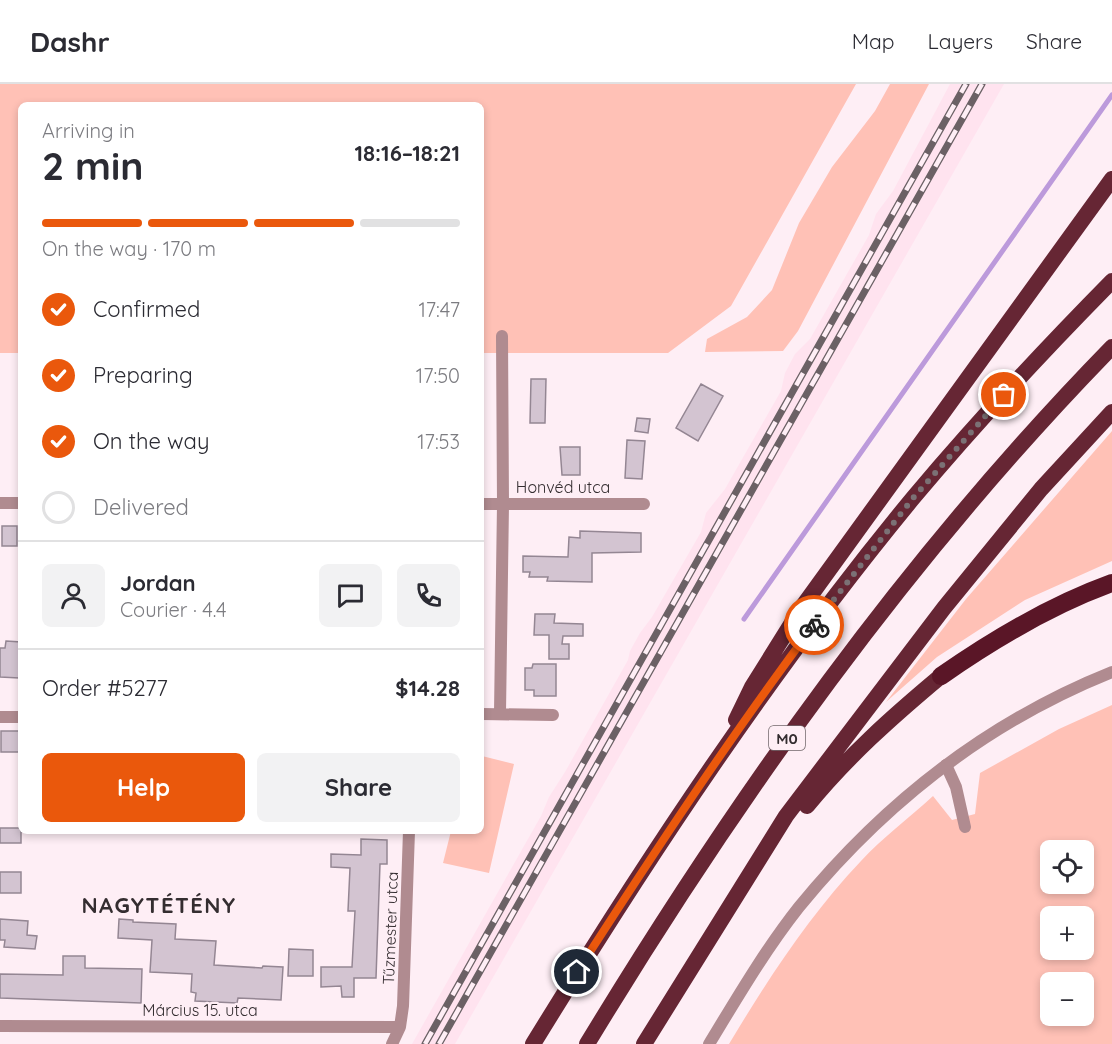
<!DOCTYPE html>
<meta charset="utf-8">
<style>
:root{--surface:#fff;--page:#f2f2f3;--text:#2b2b33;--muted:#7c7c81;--line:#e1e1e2;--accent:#ea580c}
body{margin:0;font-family:Quicksand,sans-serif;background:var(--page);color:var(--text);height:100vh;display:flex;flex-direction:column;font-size:22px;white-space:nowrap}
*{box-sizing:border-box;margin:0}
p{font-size:20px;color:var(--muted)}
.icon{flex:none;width:33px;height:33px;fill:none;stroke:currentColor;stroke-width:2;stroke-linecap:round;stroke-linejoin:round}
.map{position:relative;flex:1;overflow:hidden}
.sheet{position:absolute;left:18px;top:18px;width:466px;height:732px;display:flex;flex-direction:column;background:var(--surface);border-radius:9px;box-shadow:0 3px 9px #0003}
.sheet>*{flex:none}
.controls{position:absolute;left:1040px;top:756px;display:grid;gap:12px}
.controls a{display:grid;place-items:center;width:54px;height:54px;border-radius:9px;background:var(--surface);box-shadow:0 3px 9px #0003;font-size:30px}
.pin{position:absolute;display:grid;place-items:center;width:51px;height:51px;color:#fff;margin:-26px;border:3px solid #fff;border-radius:50%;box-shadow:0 2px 6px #0007}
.courier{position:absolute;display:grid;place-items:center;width:60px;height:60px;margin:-30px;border:4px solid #ea580c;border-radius:50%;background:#fff;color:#222;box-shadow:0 2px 8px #0007}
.head em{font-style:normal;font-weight:800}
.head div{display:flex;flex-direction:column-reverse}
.head{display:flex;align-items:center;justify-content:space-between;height:102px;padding:0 24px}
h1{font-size:39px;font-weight:800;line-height:45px}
.bar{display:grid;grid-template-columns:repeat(4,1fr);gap:9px 6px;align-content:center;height:72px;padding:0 24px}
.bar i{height:8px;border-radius:4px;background:var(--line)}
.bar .active{background:var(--accent)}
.bar p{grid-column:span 4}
.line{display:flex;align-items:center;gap:15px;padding:0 24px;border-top:2px solid var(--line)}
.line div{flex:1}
.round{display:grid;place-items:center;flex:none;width:63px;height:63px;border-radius:9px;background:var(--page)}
ol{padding:0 24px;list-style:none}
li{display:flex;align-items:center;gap:18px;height:66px}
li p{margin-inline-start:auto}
li .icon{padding:6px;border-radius:50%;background:var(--accent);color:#fff;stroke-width:4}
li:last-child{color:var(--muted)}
li i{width:33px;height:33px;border:3px solid var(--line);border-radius:50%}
.primary-button{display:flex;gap:12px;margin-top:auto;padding:12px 24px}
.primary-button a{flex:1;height:69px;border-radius:9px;background:var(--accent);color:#fff;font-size:24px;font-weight:800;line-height:69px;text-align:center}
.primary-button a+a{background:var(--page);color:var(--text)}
header{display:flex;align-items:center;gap:36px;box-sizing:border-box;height:84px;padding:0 30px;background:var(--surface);border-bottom:2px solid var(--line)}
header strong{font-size:28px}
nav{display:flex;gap:33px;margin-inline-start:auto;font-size:21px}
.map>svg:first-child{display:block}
</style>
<header>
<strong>Dashr</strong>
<nav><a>Map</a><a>Layers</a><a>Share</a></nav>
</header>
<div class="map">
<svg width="1112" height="960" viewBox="0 0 1112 960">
<rect width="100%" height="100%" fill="#feeef5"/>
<path fill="#ffe3ef" d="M950,0h54l-549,960h-43l129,-228 8,-19 16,-25 63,-112 2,-9 10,-18 12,-16 49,-85 5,-19 19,-24 56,-98 4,-18 10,-19 15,-15 59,-104 7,-21 17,-23z"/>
<path fill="#ffc1b6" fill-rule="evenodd" d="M0,0h856l-125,222 -63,47h-186v-248h-461v248h-21z
M890,0h39l-131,247 -15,20 -78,1 2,-13 40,-22 25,-27 27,-67 33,-56 43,-56z
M1112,347v130l-87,39 -88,57 -51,45 80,-103z
M1112,621v339h-383c39,-65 80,-128 132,-183 21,-23 48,-43 72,-65l19,24 23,-6 5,-41 79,-44zM1050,766h33v34h-33zM1050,832h33v34h-33zM1050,898h33v34h-33z
M482,672l32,8 -25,109 -46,-10 8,-32h31z"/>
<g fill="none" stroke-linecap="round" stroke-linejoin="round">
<path stroke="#bc9adb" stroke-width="5" d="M744,535l368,-524"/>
</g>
<path fill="#d3c4d1" stroke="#948693" stroke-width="1.5" d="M531,295h15l-1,44h-15z
M701,300l22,12 -25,45 -22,-13z
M637,334l13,1 -2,14 -13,-2z
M627,356l18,1 -3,38 -17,-1z
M560,363h20v28h-18z
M2,442h15v20h-15z
M580,447l61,2v19l-49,1v29l-45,-1 1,-4h-19l1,-5h-7v-16l45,1 1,-20 11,1z
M535,530h20l-1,9 29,1v12h-20l-1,8h7v15h-20v-24h-15z
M6,557l15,1 -2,36 -19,-1v-29h5z
M533,580h23v32h-22v-6h-9v-22h7z
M1,647h20v21h-20z
M0,744h21v15h-21z
M361,755l26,1v24h-7l-4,114h-22v19h-12l-1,-11 -20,1v-20h31l3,-56h-7l2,-43 -19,-1v-13l30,1z
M0,788h21v21h-21z
M0,835l28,2 -1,14 10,1 -2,13 -31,-2 1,-7h-5z
M119,835l14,1v2l43,2 -1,15 41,2 -2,24 48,3 1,-2 20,1 -2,33 -43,-2 -1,5 -42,-2 1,-8 -5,-1 1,-18 -42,-2 2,-32 -34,-2z
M289,865l24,1v26h-25z
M63,872h22v12l57,1 -1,34 -141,-5v-24l63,1z"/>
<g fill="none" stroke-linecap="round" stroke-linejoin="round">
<path stroke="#b08b90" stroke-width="12" d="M0,419h21
M482,420h162
M500,629l3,-209 -1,-168
M482,630l71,1
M0,633h21
M946,681l10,22 9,40
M0,942l400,1
M392,960l8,-17 3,-21 6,-175"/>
<path stroke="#b08b90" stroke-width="12" d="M709,960c28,-46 56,-94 90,-137 85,-104 188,-185 313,-235"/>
<path stroke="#662634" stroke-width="16" d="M736,636l16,-33 48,-77 312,-431
M807,722c40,-49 85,-89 134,-130
M533,960c116,-189 239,-375 380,-546 63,-75 130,-147 199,-217
M587,960c151,-249 321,-488 525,-697
M644,960l142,-228 158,-208 97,-119 71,-77"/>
<path stroke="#5a1627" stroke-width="18" d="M941,592c53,-37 110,-71 171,-93"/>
<g stroke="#6b6165" stroke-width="7">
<path id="rail" d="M425,960l541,-960
M439,960l543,-960"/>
</g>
<use href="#rail" stroke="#feeef5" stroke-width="4.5" stroke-dasharray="14" stroke-linecap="butt"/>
</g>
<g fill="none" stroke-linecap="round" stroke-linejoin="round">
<path stroke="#7b7175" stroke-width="6" stroke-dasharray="0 10.8" d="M814,541l100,-128 90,-102"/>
<path stroke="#ea580c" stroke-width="8" d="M577,888c76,-118 153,-235 237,-347"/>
</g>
<g text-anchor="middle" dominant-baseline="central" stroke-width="4.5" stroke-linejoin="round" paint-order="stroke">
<rect fill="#feeef5" stroke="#71676b" stroke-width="1.5" x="769" y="642" width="36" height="24" rx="4.5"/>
<g font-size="15" font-weight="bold" fill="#342d30">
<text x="787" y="654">M0</text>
</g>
<g font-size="16" fill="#342d30" stroke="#feeef5">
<text x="563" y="403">Honvéd utca</text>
<text transform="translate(390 844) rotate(-88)">Tűzmester utca</text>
<text x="200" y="926">Március 15. utca</text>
</g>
<g font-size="22" font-weight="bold" letter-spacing="1.5" fill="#342d30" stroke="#feeef5">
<text x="159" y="821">NAGYTÉTÉNY</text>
</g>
</g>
</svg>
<div class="controls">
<a><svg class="icon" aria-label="locate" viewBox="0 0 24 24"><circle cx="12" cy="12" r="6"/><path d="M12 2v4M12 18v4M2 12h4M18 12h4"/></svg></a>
<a>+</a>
<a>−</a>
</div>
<div class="pin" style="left:1004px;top:311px;background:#ea580c"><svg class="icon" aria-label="bag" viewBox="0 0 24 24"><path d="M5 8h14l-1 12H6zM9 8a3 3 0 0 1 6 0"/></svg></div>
<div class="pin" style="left:577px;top:888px;background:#1f2937"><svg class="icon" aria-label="home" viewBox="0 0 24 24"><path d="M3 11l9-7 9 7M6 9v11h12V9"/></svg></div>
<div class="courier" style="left:814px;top:541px"><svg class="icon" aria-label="bike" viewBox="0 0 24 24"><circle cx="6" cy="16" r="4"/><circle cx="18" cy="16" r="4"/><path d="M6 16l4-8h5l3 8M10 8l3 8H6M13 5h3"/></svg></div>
<section class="sheet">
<div class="head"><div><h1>2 min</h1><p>Arriving in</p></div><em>18:16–18:21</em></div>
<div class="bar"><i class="active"></i><i class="active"></i><i class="active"></i><i></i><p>On the way · 170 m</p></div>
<ol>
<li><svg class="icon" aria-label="check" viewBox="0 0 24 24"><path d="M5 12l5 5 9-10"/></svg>Confirmed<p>17:47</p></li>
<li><svg class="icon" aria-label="check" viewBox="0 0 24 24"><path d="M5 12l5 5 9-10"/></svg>Preparing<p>17:50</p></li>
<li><svg class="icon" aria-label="check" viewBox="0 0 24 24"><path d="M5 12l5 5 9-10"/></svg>On the way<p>17:53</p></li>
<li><i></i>Delivered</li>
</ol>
<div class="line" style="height:108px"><a class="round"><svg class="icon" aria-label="person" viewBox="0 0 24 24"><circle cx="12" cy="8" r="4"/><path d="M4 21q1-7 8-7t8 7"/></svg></a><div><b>Jordan</b><p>Courier · 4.4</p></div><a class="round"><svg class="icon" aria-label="chat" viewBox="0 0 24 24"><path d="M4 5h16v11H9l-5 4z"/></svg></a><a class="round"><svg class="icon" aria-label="phone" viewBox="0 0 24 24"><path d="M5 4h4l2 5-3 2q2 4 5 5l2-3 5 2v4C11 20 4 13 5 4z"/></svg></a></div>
<div class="line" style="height:78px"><div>Order #5277</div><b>$14.28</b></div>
<div class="primary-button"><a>Help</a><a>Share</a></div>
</section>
</div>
